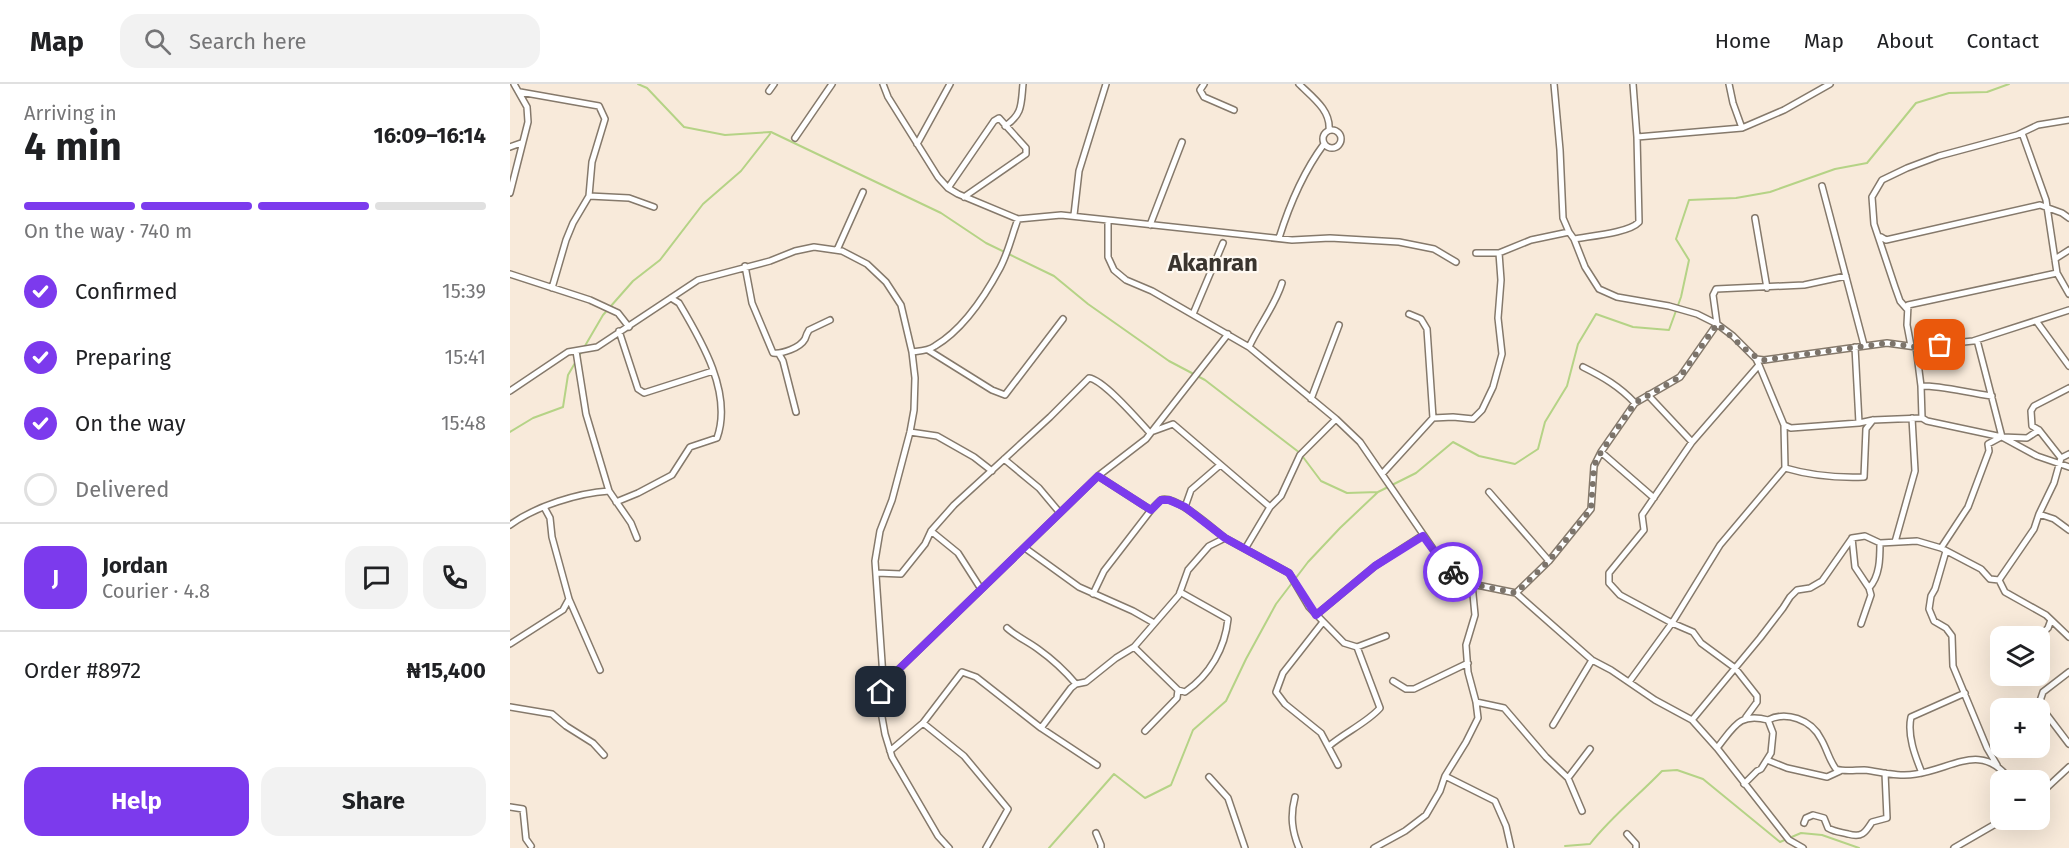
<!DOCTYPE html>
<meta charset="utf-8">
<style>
:root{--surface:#fff;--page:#f2f2f2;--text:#202124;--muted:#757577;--line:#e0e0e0;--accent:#7c3aed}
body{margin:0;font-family:"Fira Sans",sans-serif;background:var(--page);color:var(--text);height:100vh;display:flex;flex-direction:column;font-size:22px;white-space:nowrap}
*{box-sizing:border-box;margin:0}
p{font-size:20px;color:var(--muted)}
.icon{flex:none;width:33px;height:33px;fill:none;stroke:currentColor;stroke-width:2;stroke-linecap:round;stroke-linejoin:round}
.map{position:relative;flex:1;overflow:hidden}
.sheet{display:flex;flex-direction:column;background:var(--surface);width:510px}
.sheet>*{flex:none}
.buttons{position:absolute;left:1480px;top:542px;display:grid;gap:12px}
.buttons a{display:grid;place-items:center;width:60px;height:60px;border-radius:12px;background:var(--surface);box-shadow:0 6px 24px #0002;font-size:30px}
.pin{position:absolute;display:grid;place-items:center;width:51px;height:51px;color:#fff;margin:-26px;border-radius:12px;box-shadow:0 3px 9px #0006}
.courier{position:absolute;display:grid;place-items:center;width:60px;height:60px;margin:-30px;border:4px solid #7c3aed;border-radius:50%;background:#fff;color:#222;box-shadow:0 2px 8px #0007}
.head em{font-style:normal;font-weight:700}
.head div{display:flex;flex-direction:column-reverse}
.head{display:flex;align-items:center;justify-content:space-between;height:102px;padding:0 24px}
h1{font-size:39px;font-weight:700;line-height:45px}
.bar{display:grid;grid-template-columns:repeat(4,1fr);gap:9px 6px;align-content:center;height:72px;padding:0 24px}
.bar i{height:8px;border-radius:4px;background:var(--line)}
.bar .active{background:var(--accent)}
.bar p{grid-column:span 4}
.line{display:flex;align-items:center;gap:15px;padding:0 24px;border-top:2px solid var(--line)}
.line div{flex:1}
.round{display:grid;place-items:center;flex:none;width:63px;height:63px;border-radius:18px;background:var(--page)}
ol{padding:0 24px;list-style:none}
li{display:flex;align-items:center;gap:18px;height:66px}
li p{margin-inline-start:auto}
li .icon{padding:6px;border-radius:50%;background:var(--accent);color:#fff;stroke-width:4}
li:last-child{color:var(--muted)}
li i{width:33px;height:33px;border:3px solid var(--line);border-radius:50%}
.button{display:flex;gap:12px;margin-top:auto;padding:12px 24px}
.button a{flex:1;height:69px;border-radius:18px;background:var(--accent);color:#fff;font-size:24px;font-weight:700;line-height:69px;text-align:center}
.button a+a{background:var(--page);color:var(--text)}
header{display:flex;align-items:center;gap:36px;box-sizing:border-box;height:84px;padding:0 30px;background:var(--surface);border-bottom:2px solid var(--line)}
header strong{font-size:28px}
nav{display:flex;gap:33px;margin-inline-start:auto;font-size:21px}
.search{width:420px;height:54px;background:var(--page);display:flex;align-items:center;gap:15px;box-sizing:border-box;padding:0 21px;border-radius:18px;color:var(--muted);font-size:22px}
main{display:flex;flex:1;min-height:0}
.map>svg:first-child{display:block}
</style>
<header>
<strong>Map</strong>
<div class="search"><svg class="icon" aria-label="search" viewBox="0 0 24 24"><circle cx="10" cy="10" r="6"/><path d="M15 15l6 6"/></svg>Search here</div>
<nav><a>Home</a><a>Map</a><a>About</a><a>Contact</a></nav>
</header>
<main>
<section class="sheet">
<div class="head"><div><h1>4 min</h1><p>Arriving in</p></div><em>16:09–16:14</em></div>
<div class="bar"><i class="active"></i><i class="active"></i><i class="active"></i><i></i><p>On the way · 740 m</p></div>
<ol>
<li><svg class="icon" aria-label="check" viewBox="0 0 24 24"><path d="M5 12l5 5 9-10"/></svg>Confirmed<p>15:39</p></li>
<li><svg class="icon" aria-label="check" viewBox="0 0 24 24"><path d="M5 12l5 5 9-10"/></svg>Preparing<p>15:41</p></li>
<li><svg class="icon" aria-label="check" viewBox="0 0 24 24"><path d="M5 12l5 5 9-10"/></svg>On the way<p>15:48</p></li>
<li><i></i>Delivered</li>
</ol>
<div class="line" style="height:108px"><b class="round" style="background:var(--accent);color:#fff">J</b><div><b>Jordan</b><p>Courier · 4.8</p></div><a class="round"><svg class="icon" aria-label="chat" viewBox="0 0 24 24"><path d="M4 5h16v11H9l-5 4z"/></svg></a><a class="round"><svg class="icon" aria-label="phone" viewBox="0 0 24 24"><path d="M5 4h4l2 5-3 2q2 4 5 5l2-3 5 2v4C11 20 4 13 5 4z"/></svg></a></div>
<div class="line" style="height:78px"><div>Order #8972</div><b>₦15,400</b></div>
<div class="button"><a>Help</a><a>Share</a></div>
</section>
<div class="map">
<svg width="1559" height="764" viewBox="0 0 1559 764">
<rect width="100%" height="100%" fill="#f8eada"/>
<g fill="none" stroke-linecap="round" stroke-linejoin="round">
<path stroke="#b5d386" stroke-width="2" d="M128,0l9,4 37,39 41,8 46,-3 170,81 45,30 68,33 34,28 81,57 36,19 95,73 21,28 26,12 31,-1
M0,348l23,-14 30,-11 5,-32 35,-60 30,-34 27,-21 43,-56 38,-33 29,-37
M1055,762l25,-2c21,-27 48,-48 72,-73l15,-1 26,9 77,63 21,-9 21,2 37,13
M539,764l65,-74 31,24 26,-13 22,-55 33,-29 20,-42 30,-55 32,-42 32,-34 38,-36 38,-19 37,-31 26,14 36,8 23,-15 7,-27 22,-36 11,-42 18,-30 37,13 36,3 12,-33 8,-37 -13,-21 13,-39 47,-2 34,-6 65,-23 32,-6 49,-60 33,-10 38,-1 22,-8"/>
<g stroke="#85796b" stroke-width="8">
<path id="street" d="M373,0l5,13 50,80 10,11 10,6 60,25 43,-4 47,5v37l6,13 12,10 26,11 97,56 87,72 24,23 82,120 15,14 15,8 44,9 76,67 19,10 44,30 37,20 25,28 72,92 14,8
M694,0l-4,6 4,7 30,13
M789,0c13,13 32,26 30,46
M1044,0l6,66 3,68 6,14 5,7 11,28 14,22 18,8 52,9 28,8 20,10 16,12 23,23 8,1 123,-17 29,4 57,-6 96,-31
M1219,0l4,19 9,25
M259,7l5,-7
M10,8l79,14 6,13 -13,43 -3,34 -16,27 -7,17 -14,48
M495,42c18,-12 16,-22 18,-42
M813 55a9 9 0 1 1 18 0a9 9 0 1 1-18 0Z
M1512,49l24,67 11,73 12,21
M1127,53l105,-9 42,-18 46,-26
M285,54l37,-54
M407,60l33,-60
M0,63l11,-4
M1312,102l42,159
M438,104l46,-67 5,-3 27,30v6l-62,43
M0,109l18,-71 -1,-15 -13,-23
M79,112l40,2 25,9
M564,131l5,-44 27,-87
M1245,134l12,70
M598,136l184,20 38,-2 69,4 35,7 22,13
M640,141l32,-83
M1371,153l5,3 154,-35 22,8 7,5
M769,154c10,-32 25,-67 45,-94
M1064,155c16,-3 55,-6 65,-17l-2,-85 -4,-53
M327,166l26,-58
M966,169h23l32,-13 38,-8
M1545,175l14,-9
M235,182l7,37 21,50c9,1 27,-5 32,-14 1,-3 2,-6 4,-9l21,-10
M0,190l80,26 28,13 11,14
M1397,225l-7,-8 -5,-14 -21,-63 -2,-27 10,-17 25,-12 32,-12 78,-21 21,-10 31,-5
M683,230l30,-71
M899,230l12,5 6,10 6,89
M1527,238l32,44
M109,247l19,58 6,4 69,-22
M1467,256l25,97 35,19 32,11
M1401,262l-4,-21 1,-20 149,-32
M739,263c10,-22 26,-41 33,-64
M1345,263l4,76
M1406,263l5,39 1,32
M418,266l64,40 13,5 58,-76
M66,267l10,63 23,77
M402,268c8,-1 16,-1 23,-6 27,-16 50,-50 65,-78 8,-15 12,-33 18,-49
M269,270l4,7 13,51
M1073,283c20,10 36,19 52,36
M1411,302c24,0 46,7 71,10
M0,307l58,-39 29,-5 101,-67 72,-19 25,-10 19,-4 28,4 25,13 19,18 15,23 11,47 3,26 -1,32 -4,22 -18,68 -12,31 -5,30 8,116 -3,29 5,28 7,23 46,79 11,12
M1138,311l44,47
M801,315l28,-74
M1274,341l7,3 68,-5 14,-3 49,-2 5,3 75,16 25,1 12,-8
M400,348l27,4 37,21 18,14
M641,348l22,-8 97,83
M1091,368l53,46
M1551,374l-22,-28 -7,-4 -1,-15 3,-5 35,-18
M494,375l35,29 21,25
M1275,384c27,8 52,10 79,9l2,-48 7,-9
M872,390l51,-56 20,-1 20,2 9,-9 11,-23 9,-33 -4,-36 3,-38 -2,-27
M588,392l53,34c3,-3 7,-8 10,-10 14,-6 52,29 64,38
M979,408l60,69
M106,418l22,-9 34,-18 18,-28 27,-9c16,-45 -16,-98 -38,-135l-8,-5
M34,423l6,11 2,19 17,62 31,71
M675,423l6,-17 29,-25
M1529,430l15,5 15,11
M0,441c26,-19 68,-32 99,-34l22,32 6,15
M421,447l27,22 23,36
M1342,454l3,29 14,21 2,7 -10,29
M1385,458l20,-71 -3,-53
M515,464l54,39 54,24 21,12
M1431,464l27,-41 21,-56 -1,-7 13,-7
M735,465l25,-42 11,-11 19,-41 36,-36
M1436,467l-11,38 -4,7 -2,13 5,12 12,7 6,8 1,30 34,82 10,17
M367,489l24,1 24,-30 6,-13 23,-26 96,-88 39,-39c15,2 49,42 61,55
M1489,496l6,12 41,23 23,22
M1359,504c11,-12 11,-30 11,-45
M1006,509l33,-32 42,-52 3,-43 7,-14 34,-49 45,-26 37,-53 -4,-29 3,-6 88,-4 42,-9
M583,510l11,-23 47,-61
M806,531l59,-49 48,-31
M813,538l-40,51 -7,19 9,12 36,29 17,32
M497,544c10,9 20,13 31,21 14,10 27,22 38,35
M1530,552l8,-8 3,-8
M0,560l53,-34 6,-11
M624,563l44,43
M1559,588l-26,20 -3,9 7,14 22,29
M373,593l15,-7 200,-194 48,-37 82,-105
M883,597l13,8h8l54,-26
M1119,598l43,-59 48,-78 65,-77 -1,-43 -25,-60
M966,618l28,6 42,49 22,21 14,33
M0,623l42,7 14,12 27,17 11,12
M1236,633l11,-15v-6l-22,-28 -34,-25 -8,-11 -21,-9 -52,-28 -11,-12v-10l35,-43 -2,-15 50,-73 67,-77 -3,-6
M1182,636l68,-82 23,-30 7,-11 7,-7 13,-2 12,-7 30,-43 13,-2 15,7 37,-2 24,7 40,21 9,10 9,1 35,-51 5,-15 15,-31 7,-25 8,-4
M413,639l41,33 44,53 -22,39
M1043,641l39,-65
M531,644l30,-40 5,-4 10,-2 30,-24 18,-11 45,-52 9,-25 21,-24 16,-8 64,35 20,34 35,36 13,4 29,-11
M635,647l32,-33 1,-8 7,2c25,-17 40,-44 43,-73l-48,-27
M819,662c15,-13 39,-24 51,-38l-23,-61
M1207,664c17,-21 22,-36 51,-28 18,-9 43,-1 53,19 6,10 8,21 15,30 9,3 19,1 28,1 18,2 34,7 52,4 36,-5 66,-33 94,6
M380,667l33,-28 39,-51 14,5 65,51 56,37
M1257,676l20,8 40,9 13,-6
M1412,689c-7,-17 -15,-38 -11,-56l54,-24
M935,692l50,25 11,25 5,22
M699,693l19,21 17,50
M1058,694l22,-29
M1234,700l13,-13 4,-2 10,-16 2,-20 -5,-13
M1530,710l29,-27
M785,713c-5,19 -3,34 4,51
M0,723l13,2 3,30 5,7
M1294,739l2,-5 7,-3 11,3 4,10c7,4 12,4 20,6 14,4 17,-1 24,-12l15,-4 -2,-45
M586,749l5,12v3
M1117,750l9,10v4
M864,764l31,-17 21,-16 14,-24 5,-15 21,-34 12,-24 -2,-16 -8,-30 -2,-27 9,-30 -3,-31
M1444,764l50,-29"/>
</g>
<use href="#street" stroke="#fff" stroke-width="5"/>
</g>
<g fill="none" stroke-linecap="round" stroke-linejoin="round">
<path stroke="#7c746b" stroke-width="6" stroke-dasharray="0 10.8" d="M943,488l19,12 44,9 33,-32 42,-52 3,-43 7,-14 34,-49 45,-26 37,-53c12,9 34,34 47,36l123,-17 29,4 24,-2"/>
<path stroke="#7c3aed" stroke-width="8" d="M371,608l2,-15 15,-7 200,-194 53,34 10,-10h8l16,7 40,31 64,35 27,42 59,-49 48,-30 19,26 11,10"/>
</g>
<g text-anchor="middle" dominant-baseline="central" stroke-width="4.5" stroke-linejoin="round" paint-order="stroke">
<g font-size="24" font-weight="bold" fill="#3a352f" stroke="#fef9f2">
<text x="703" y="179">Akanran</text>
</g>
</g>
</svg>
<div class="buttons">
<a><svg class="icon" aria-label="layers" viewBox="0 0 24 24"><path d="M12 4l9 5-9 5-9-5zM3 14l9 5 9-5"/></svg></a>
<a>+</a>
<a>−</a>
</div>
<div class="pin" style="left:1430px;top:261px;background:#ea580c"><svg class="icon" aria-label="bag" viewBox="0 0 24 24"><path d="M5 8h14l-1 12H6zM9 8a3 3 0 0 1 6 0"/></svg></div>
<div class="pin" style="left:371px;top:608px;background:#1f2937"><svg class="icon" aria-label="home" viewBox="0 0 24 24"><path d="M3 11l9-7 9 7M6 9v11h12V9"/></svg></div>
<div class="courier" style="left:943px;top:488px"><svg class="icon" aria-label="bike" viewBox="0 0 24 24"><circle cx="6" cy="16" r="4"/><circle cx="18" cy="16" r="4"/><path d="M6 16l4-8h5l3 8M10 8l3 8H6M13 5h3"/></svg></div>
</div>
</main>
